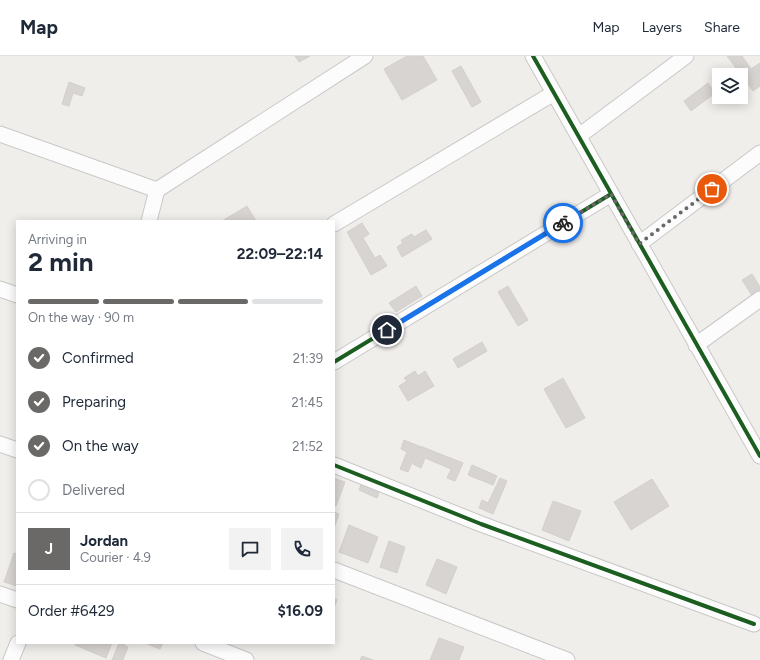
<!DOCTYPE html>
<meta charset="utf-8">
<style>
:root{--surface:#fff;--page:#f2f2f3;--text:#1f2937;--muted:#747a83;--line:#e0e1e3;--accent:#6a6968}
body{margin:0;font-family:Figtree,sans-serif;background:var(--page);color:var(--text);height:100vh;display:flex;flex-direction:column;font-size:15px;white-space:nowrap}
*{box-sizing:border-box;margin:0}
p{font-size:13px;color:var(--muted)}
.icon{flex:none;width:22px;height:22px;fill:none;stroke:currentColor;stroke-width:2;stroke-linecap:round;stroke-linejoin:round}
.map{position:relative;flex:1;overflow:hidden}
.panel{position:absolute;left:16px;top:164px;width:319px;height:424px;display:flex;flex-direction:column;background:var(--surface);border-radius:0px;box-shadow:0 2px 10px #0003}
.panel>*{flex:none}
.buttons{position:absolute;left:712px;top:12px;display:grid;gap:8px}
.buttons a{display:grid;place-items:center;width:36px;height:36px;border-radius:0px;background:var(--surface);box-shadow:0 2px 10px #0003;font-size:20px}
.pin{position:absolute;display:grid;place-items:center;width:34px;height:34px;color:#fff;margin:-17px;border:2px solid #fff;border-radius:50%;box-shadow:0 1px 4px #0007}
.courier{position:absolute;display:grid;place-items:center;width:40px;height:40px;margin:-20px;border:3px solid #1a73e8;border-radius:50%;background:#fff;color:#222;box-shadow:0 1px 5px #0007}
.headline em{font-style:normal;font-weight:700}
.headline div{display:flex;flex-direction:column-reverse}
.headline{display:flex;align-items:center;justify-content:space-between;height:68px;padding:0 12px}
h1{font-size:26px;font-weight:700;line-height:30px}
.bar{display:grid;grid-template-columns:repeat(4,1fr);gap:6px 4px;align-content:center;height:48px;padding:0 12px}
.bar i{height:5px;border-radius:3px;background:var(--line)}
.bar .current{background:var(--accent)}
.bar p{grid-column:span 4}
.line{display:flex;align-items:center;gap:10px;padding:0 12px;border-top:1px solid var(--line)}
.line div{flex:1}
.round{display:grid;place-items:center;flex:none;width:42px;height:42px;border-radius:0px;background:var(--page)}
ol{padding:0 12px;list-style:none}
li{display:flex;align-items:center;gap:12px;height:44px}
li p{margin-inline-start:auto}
li .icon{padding:4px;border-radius:50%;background:var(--accent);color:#fff;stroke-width:4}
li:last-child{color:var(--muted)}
li i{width:22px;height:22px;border:2px solid var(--line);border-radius:50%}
header{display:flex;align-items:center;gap:24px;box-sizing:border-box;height:56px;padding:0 20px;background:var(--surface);border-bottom:1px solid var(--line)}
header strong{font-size:19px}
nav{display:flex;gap:22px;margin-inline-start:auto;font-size:14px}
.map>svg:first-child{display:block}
</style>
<header>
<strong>Map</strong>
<nav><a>Map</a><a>Layers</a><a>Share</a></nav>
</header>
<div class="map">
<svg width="760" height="604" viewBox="0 0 760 604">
<rect width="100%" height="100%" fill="#f0eeeb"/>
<path fill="#d7d4d2" stroke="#d3d0cc" d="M295,0h15l-11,6z
M407,0h16l14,24 -35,20 -18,-31z
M727,0h15l9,13 9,-6v23l-7,5z
M461,10l20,36 -9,5 -20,-36z
M69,26l16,6 -3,8 -9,-3 -4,13 -7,-2z
M708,27l7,10 -24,18 -7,-10z
M247,150l9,15h-34z
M362,167l7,11 -6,4 12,20 5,-3 7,11 -16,9 -24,-43z
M426,174l6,9 -30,18 -5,-10 6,-4 -2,-3 11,-6 2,3z
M752,218l8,13v6l-7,4 -11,-17z
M416,230l6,10 -26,16 -7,-9z
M508,230l20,34 -10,6 -20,-34z
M482,286l5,9 -29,17 -5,-9z
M415,315l3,5 7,-5 9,15 -26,15 -9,-15 8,-5 -3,-3z
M563,322l22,40 -19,10 -22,-39z
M404,384l15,6 -11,26 -8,-3 7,-17 -6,-3z
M420,390l43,17 -8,18 -8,-3 4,-9 -26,-11 -4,10 -8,-4z
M472,409l25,11 -4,9 -25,-10z
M334,422l11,4 -9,24 -2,-1z
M500,422l7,3 -14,33 -14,-6 3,-8 6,3z
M652,423l17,27 -38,24 -17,-28z
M362,426l18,8 -3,8 -18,-8z
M553,445l28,10 -12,30 -27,-11z
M334,456l5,2 -5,14z
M349,469l29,12 -10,26 -29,-11z
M389,485l16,6 -8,26 -17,-6z
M14,497l3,1v32l-13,-4z
M437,503l20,8 -11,27 -20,-9z
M334,542l3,2 -3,7z
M439,582l25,9 -5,13h-29z
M76,587h36l-6,15 -31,-13z
M119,587h6l-1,2 4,2 -5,13h-11z
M145,587h18l-3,6z
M362,600l11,4h-13z"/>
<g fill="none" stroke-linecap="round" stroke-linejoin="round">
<g stroke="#c9c8c7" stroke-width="17">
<path id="minor" d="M533,0l227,400
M0,78l157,56
M579,80l107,-80
M149,165l8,-31 208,-134
M334,168l220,-131
M639,188l121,-91
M0,233l17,6
M696,289l64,-46
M334,306l277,-168
M0,388l17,6
M334,409l147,59 273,100
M334,514l233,90
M0,538l17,6
M203,587l43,17
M11,604l7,-17"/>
</g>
<use href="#minor" stroke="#fdfcfc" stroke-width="15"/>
<g stroke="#fff" stroke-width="6">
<path id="cycleway" d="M533,0l227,400
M334,306l277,-168
M334,409l147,59 273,100"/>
</g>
<use href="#cycleway" stroke="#1b5e20" stroke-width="4"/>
</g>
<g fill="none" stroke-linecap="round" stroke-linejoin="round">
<path stroke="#6a6968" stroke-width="4" stroke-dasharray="0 7.2" d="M563,167l48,-29 28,50 73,-55"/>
<path stroke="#1a73e8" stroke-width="5" d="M387,274l176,-107"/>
</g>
</svg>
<div class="buttons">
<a><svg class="icon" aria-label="layers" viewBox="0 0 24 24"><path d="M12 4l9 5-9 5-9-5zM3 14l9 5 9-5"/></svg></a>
</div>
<div class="pin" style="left:712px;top:133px;background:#ea580c"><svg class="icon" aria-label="bag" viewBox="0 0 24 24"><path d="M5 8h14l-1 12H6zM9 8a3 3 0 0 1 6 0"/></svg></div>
<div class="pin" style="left:387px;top:274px;background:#1f2937"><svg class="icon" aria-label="home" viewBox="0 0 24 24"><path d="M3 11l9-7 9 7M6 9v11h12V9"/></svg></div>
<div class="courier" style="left:563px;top:167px"><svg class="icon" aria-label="bike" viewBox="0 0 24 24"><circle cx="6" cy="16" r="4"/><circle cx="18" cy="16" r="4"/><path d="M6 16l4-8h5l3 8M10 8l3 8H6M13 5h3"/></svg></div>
<section class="panel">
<div class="headline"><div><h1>2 min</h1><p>Arriving in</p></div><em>22:09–22:14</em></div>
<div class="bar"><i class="current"></i><i class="current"></i><i class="current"></i><i></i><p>On the way · 90 m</p></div>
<ol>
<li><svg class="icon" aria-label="check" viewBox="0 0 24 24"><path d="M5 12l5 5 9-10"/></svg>Confirmed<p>21:39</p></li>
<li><svg class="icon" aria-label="check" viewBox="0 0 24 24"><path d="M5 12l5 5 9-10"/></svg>Preparing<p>21:45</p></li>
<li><svg class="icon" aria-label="check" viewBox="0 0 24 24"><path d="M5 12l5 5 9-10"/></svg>On the way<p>21:52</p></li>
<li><i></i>Delivered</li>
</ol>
<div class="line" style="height:72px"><b class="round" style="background:var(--accent);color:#fff">J</b><div><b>Jordan</b><p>Courier · 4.9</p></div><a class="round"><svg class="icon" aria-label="chat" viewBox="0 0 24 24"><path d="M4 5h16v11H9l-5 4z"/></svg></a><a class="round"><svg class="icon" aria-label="phone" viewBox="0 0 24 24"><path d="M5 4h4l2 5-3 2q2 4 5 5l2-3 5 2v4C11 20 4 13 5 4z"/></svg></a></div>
<div class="line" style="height:52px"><div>Order #6429</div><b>$16.09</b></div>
</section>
</div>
